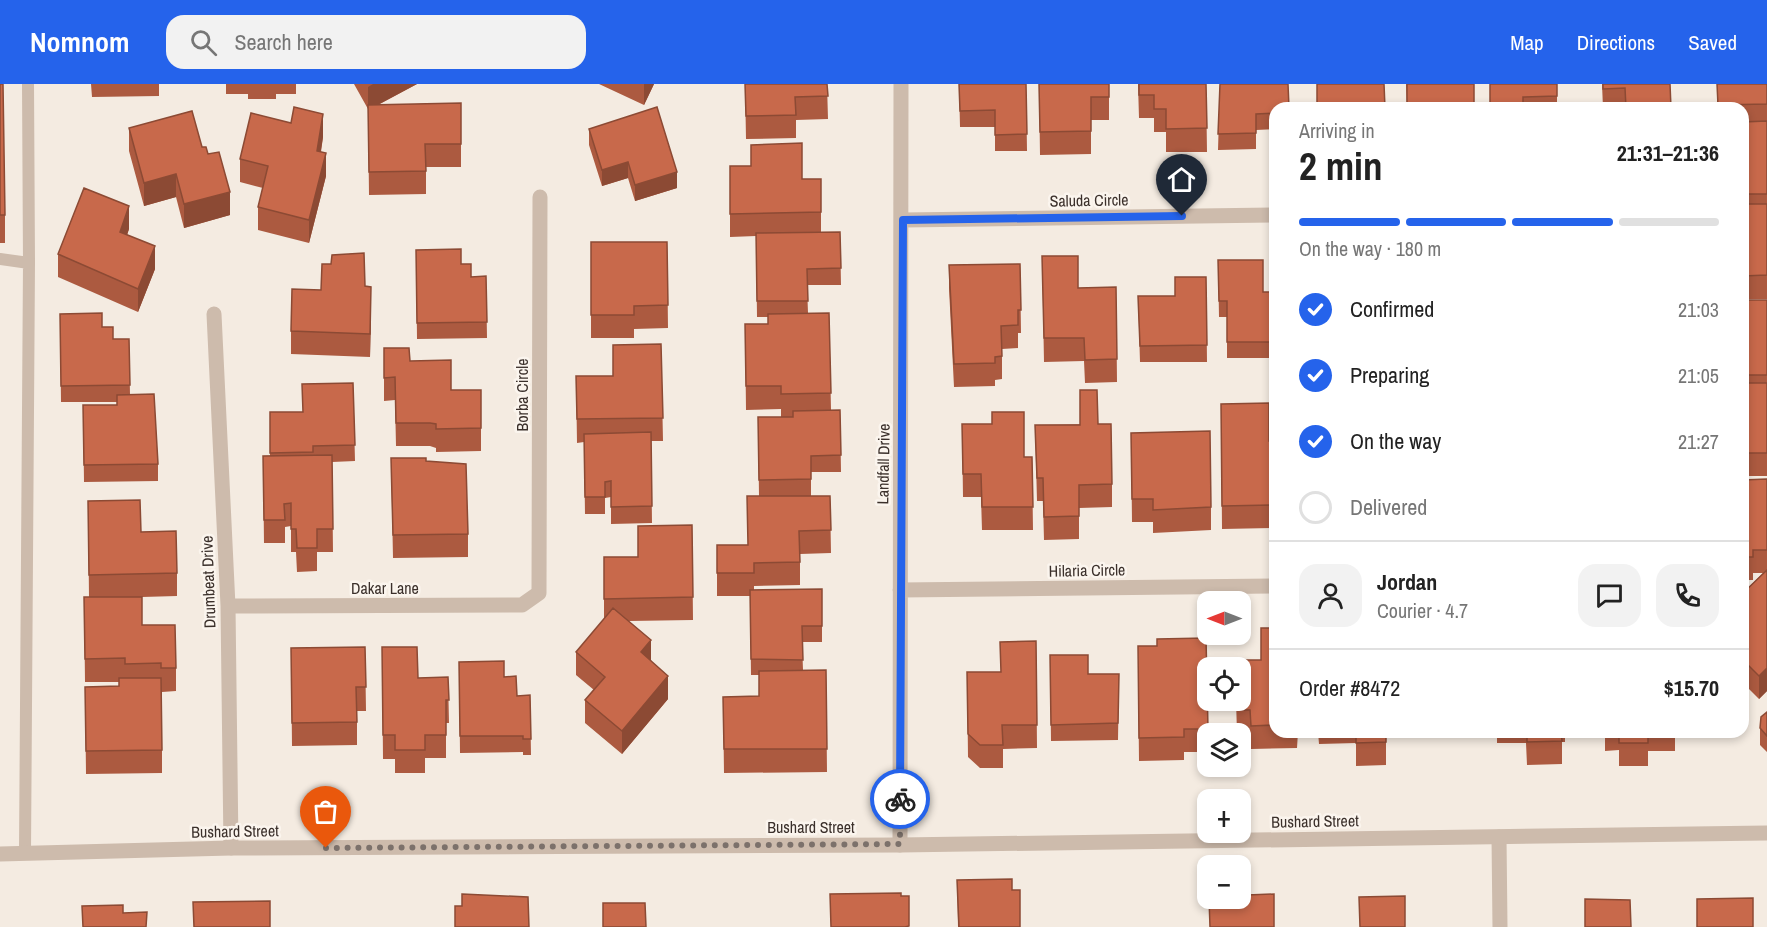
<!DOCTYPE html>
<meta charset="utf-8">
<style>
:root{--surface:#fff;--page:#f2f2f2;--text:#222;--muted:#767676;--line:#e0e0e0;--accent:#2563eb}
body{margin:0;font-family:"Archivo Narrow",sans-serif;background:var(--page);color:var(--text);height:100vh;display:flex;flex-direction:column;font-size:22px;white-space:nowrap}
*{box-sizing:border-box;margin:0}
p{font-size:20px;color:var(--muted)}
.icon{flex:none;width:33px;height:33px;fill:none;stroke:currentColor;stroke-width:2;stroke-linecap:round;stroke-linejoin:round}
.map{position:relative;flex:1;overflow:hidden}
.sheet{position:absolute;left:1269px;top:18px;width:480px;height:636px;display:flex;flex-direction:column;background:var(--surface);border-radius:18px;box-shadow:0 3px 9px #0003}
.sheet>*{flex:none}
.needle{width:39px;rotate:270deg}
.buttons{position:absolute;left:1197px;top:507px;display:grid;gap:12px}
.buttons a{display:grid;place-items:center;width:54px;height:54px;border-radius:12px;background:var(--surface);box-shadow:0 3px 9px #0003;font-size:30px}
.pin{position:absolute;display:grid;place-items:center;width:51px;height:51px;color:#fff;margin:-62px -26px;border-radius:50% 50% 50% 0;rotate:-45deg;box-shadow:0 0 6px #0007}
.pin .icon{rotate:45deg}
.courier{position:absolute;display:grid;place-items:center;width:60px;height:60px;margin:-30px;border:4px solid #2563eb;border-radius:50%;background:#fff;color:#222;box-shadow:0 2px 8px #0007}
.overview em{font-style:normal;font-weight:800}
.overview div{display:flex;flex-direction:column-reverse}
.overview{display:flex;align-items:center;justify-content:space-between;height:102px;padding:0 30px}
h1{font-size:39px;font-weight:800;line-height:45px}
.bar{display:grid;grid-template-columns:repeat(4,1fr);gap:9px 6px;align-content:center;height:72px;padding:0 30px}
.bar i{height:8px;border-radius:4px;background:var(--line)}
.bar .on{background:var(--accent)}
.bar p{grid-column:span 4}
.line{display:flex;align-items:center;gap:15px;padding:0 30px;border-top:2px solid var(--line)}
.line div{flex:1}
.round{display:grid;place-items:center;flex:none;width:63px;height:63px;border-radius:18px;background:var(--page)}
ol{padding:0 30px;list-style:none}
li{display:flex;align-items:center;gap:18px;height:66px}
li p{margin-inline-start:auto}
li .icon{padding:6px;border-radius:50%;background:var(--accent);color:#fff;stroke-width:4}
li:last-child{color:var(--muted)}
li i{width:33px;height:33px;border:3px solid var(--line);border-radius:50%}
header{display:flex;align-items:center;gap:36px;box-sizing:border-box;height:84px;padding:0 30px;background:var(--accent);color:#fff}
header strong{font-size:28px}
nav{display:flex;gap:33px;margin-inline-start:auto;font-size:21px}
.search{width:420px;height:54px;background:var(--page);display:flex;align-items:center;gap:15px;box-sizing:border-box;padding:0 21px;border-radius:18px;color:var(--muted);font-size:22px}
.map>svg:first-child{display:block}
</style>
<header>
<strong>Nomnom</strong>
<div class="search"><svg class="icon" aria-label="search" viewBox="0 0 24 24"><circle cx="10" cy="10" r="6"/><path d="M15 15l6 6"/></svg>Search here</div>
<nav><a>Map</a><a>Directions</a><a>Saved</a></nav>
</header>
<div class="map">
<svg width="1767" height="843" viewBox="0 0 1767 843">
<rect width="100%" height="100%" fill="#f4ebe1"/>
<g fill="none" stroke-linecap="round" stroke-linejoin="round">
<path stroke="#cdbbac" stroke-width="12" d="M28,0l1,179
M0,175l29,4 -4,590"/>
<path stroke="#cdbbac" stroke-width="15" d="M903,136l372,-5
M214,230l14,292 3,242
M900,506l375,-4
M228,522l294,-1 17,-12 1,-396
M1499,753l1,90
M900,761l1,-761"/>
<path stroke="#cdbbac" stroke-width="15" d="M0,770l231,-6 669,-3 867,-12"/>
</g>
<path fill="#ac5a40" d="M0,0l5,131v28h-5z
M91,0h68v12l-67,1z
M226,0h70v10h-20v5h-28v-5h-22z
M354,0h63l-39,21 83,-2v64h-35v27l-57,1 -1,-86z
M599,0h55l-10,21z
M745,0h82l1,35 -32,1v18l-50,1z
M959,0h67l1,67h-32v-24h-35z
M1039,0h70v36h-18v34l-51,1z
M1138,0h68l1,68h-41v-20h-12v-14h-15z
M1220,0l55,24v21l-19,1v19l-38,1z
M1406,0l68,24h-67z
M1557,0v24h-67z
M1602,0h68l1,24h-68z
M1717,0h50v215h-24v-191h-26z
M129,44l79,26 22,61 -46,13 -8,-31 -32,9 -15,-55z
M589,45l88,59 -42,13 -7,-23 -26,8 -13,-41z
M323,53l-2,15 5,24 -17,67 -51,-13v-23l5,-19 -23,-6v-23z
M730,82l72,13h19v53h19l1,53h-34l1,28h21l2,97h9l1,62h-30v24h19l1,57 -31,1v31l-46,1v4l68,-1v53h-20l1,28h23l1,102 -103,1 -1,-76 36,-1v-21h-8l-1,-79h-33v-51h31l11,-49 -1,-79h23v-8l-35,1 -1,-86h23v-7h-11l-1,-81 -26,1z
M129,145l-2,6 28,34 -17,43 -80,-35v-23z
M591,158h76l1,86 -34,1v9h-43z
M416,166l45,14 10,13 15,-1 1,62 -70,1z
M1042,172l36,32 38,-1 1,95 -32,1 -1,-22 -40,1z
M1218,176l45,32h12v66h-48v-41h-8z
M1020,180l1,69h-3v15l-16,1v30l-7,1v6l-41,1 -5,-99v-23z
M1206,193l1,85h-67l-2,-66h37z
M365,202l6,24 -1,47 -79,-3v-23z
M1743,216h24v176h-24z
M60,230l42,13 11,12h16l1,56 28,69v17l-74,1 -1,-77h34v-3h-56z
M661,260l2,97h-12l1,82 -41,1v-27l-6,1v16h-20l-1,-72 -7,1 -1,-67h37z
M384,264l26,13 41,29h30v61l-45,1v-4l-6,-2h-34l-1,-46 -11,1z
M353,299l2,78 -23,1 1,90h-16v19l-20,1 -1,-20h-5v-26l-6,1v16h-21l-1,-87h7v-44h32z
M1221,320l48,37h6v87l-53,1z
M962,340l62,33h8l1,73h-51l-1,-33h-18z
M1098,340l14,60v23l-33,1v31l-35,1 -1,-39h-6l-2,-76z
M1131,349l80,74v23l-58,3v-11h-21z
M391,374l35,3 42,73v23l-75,1z
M1767,395v212l-8,8 -16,-16v-90l20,-20h-10v7h-10v-100z
M88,417l53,31 36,41v23l-35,1v28l34,43v23l-14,1v81l-76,1 -1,-87 34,-1v-4h-34l-1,-85h5z
M692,441l1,95 -64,1 22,39 17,39 -46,55 -37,-31v-23l9,-10 -18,-15v-23l28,-33v-62h34z
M1275,544v104h23l-1,16 -46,1 -1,-16h-13l-1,-33h4l21,-40z
M1036,557l1,107 -34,1v19h-23l-12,-11 -1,-85h33z
M365,563l1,64h-9v34l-65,1 -1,-98z
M382,563l36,31 30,-1 1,46h-3v35h-21v15h-30v-14h-12z
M1050,571l38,19h31l-1,66 -67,1z
M459,578l45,15 13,19 13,-1 1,60h-8v-3l-63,1z
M1138,585l70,60v23h-24v8l-45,1z
M1767,628v40l-7,-7v-17z
M1318,648h68v33l-30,1v-23l-37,1z
M1414,648h69v4l-69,1z
M1497,648h68v10h-3v22l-35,1 -1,-22h-29z
M1605,648h70v19h-27v15h-29v-16l-14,1z
M957,796l55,10 8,37h-62z"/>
<path fill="#8c4a34" d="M373,0h44l-49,26v-23z
M644,0h10l-10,21z
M323,30v23l-6,37v-23z
M326,69v23l-17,67v-23z
M628,78v16l-26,8v-16z
M677,88v16l-42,13v-16z
M176,90v23l-32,9v-23z
M230,108v23l-46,13v-24z
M129,122v23l-9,26v-23z
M155,162v23l-17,43v-23z
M371,203v23l-1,47v-23z
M651,556v23l-10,-11z
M1767,584v23l-8,8v-23z
M668,592v23l-46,55v-23z"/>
<path fill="#c8694b" stroke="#8c4a34" stroke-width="1.5" d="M0,0h3l2,131h-5z
M745,0h82l1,12 -33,1 1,18 -50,1z
M959,0h67l1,50 -32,1v-25l-35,1z
M1039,0h70v13h-18v34l-51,1z
M1139,0h67l1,44 -41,1v-20h-12v-14h-15z
M1220,0h68l1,24h-14v5l-19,1v19l-38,1z
M1317,0h67l1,24h-68z
M1407,0h67v24h-33v-1h-34z
M1490,0h67v12l-34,1v11h-33z
M1603,0h67l1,24h-45l-1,-20 -22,1z
M1717,0h50v20l-49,1z
M461,19v41h-36l1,27 -57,1 -1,-67z
M294,23l29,7 -6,37 9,2 -17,67 -51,-13 10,-41 -28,-7 11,-46 40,10z
M657,23l20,65 -42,13 -7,-23 -26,8 -13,-41z
M192,27l10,36h4l2,7 11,-2 11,40 -46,12 -8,-30 -32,9 -15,-55z
M1767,37v73h-24v-72z
M802,59v36h19v33l-91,2v-48h21v-21z
M84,104l45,18 -9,26 35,14 -17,43 -80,-35z
M1743,120h24v71l-24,1z
M840,148l1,36 -34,1 1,32h-51l-1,-68z
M591,158h76l1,63 -34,1v9h-43z
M461,165v15h10v13l15,-1 1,46 -70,1 -1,-73z
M364,169l1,33 6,1 -1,47 -79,-3 1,-42 29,1 1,-26h9l1,-9z
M1042,172h36v32l38,-1 1,72 -32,1 -1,-22h-40z
M1218,176h45v32h12v50h-48v-41h-8z
M1020,180l1,46h-3v15l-17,1 1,30 -7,1v6l-41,1 -5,-99z
M1175,193h31l1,68 -67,1 -2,-50h37z
M1743,216h24v75h-24z
M102,229v14h11v12h16l1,46 -69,1 -1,-72z
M829,229l2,80 -50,1v-8h-35l-1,-62h23v-10z
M661,260l2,74 -86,1 -1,-43h37v-31z
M384,264h25l1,13 41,-1v30h30v38l-45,1v-5l-6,-1h-34l-1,-46 -11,1z
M353,299l2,62 -42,1v6l-43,1v-41h33l-1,-28z
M1743,299h24v70h-24z
M1080,306h17l1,34h13l1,60 -33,1v31l-35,1 -1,-39h-6l-2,-53h45z
M154,310l4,70 -74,1 -1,-60h34v-10z
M1269,319v38h6v64l-53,1 -1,-102z
M840,326l1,45 -30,1v23l-52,1 -1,-63h35v-6z
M992,328h32v45h8l1,50h-51l-1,-33h-18l-1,-50h30z
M1210,347l1,76 -58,3v-11h-21l-1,-66z
M651,348l1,74 -41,1v-26l-6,1v15h-20l-1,-63z
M332,371l1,74h-16v19h-20l-1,-19h-5v-26l-7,1 1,16h-21l-1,-64z
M391,374h35v3l40,3 2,70 -75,1z
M1767,395v71h-14v7h-10v-77z
M747,412h83l1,34 -32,1 1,31 -46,1v10h-37v-28h31z
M140,416l1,32 35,-1 1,42 -88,2 -1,-74z
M692,441l1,72 -89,2v-42h34v-31z
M1767,486v98l-8,8 -16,-16v-67z
M822,505v37h-20l1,34 -52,-1 -1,-69z
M84,513h58v28h33l1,43h-15v-5l-36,1v-6l-40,1z
M613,524l38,32 -10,12 27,24 -46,55 -37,-31 20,-23 -29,-25z
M1261,544h14v97l-24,1 -1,-16h-13v-10h3v-32h-4v-8h25z
M1206,554l2,91h-24v8l-45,1 -1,-92h19v-7z
M1036,557l1,84h-35l1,20h-23l-12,-11 -1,-62h34l-1,-30z
M365,563l1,40h-10l1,35 -65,1 -1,-75z
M382,563h35l1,31 30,-1 1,23h-3v35h-21v15h-30v-15h-12z
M1050,571h38v19h31l-1,49 -67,2z
M504,577v16l12,-1 1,20 13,-1 1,44h-8v-3h-63l-1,-74z
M826,586l1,79h-103l-1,-52 36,-1v-25z
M119,594h42l1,72 -76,1 -1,-64 34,-1z
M1767,628v24l-7,-8 1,-11z
M1356,648h30v10l-30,1z
M1527,648h34l1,9 -35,1z
M1619,648h29v11h-29z
M1012,795v11h8v37h-61l-2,-47z
M1240,803h6l1,8 27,-1v33h-64l-1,-29h31z
M901,809v3h8v30l-4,1h-74l-1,-33z
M462,810l66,3 1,30h-74v-21h7z
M1405,812v31h-45l-1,-30z
M1753,814v29h-56v-28z
M1585,815l45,1 1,27h-46z
M270,817v26h-76l-1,-25z
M603,819h42l1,24h-43z
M123,821v8l24,-1 -1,15h-63l-1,-21z"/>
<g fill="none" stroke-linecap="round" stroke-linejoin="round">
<path stroke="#7c716b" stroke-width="6" stroke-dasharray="0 10.8" d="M326,764l574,-4v-45"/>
<path stroke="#2563eb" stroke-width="8" d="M900,715l3,-579 279,-4"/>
</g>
<g text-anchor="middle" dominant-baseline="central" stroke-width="5" stroke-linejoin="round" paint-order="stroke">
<g font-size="16" fill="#3b302b" stroke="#fbf5ee">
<text transform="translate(1089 116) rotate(-1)">Saluda Circle</text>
<text transform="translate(522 311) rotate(-90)">Borba Circle</text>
<text transform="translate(883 380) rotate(-89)">Landfall Drive</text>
<text transform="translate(1087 486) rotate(-1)">Hilaria Circle</text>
<text transform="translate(208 498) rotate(-92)">Drumbeat Drive</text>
<text x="385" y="504">Dakar Lane</text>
<text transform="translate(1315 737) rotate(-1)">Bushard Street</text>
<text x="811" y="743">Bushard Street</text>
<text transform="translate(235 747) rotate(-1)">Bushard Street</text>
</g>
</g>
</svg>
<div class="buttons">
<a><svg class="needle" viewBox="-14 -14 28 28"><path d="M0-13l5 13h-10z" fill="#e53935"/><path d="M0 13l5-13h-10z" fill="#767676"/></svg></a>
<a><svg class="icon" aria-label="locate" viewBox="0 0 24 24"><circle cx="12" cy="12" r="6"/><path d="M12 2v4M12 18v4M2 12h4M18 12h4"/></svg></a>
<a><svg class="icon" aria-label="layers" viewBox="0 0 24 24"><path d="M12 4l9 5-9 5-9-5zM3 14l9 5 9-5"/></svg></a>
<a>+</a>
<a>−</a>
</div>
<div class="pin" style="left:326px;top:764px;background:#ea580c"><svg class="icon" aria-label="bag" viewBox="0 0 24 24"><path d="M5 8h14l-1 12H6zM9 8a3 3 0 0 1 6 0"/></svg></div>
<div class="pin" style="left:1182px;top:132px;background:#1f2937"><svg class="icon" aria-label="home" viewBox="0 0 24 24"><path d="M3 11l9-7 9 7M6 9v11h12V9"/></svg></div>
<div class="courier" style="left:900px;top:715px"><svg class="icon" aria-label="bike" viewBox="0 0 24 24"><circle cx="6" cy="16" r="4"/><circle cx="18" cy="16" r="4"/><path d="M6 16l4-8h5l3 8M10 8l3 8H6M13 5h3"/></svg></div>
<section class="sheet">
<div class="overview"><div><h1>2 min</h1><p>Arriving in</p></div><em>21:31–21:36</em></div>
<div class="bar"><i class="on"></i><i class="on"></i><i class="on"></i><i></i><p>On the way · 180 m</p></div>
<ol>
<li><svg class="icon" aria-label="check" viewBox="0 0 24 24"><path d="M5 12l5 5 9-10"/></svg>Confirmed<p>21:03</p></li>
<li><svg class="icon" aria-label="check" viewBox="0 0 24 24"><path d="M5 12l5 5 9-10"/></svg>Preparing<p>21:05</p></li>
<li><svg class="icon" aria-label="check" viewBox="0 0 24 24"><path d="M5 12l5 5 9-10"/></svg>On the way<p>21:27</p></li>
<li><i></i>Delivered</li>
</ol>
<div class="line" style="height:108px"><a class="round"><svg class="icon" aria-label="person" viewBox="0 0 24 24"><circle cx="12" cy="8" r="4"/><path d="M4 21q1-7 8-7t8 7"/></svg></a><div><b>Jordan</b><p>Courier · 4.7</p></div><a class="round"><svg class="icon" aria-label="chat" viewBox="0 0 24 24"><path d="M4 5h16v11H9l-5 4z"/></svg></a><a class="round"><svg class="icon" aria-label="phone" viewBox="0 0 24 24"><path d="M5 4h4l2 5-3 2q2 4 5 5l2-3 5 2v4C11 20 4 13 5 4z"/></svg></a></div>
<div class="line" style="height:78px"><div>Order #8472</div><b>$15.70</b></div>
</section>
</div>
